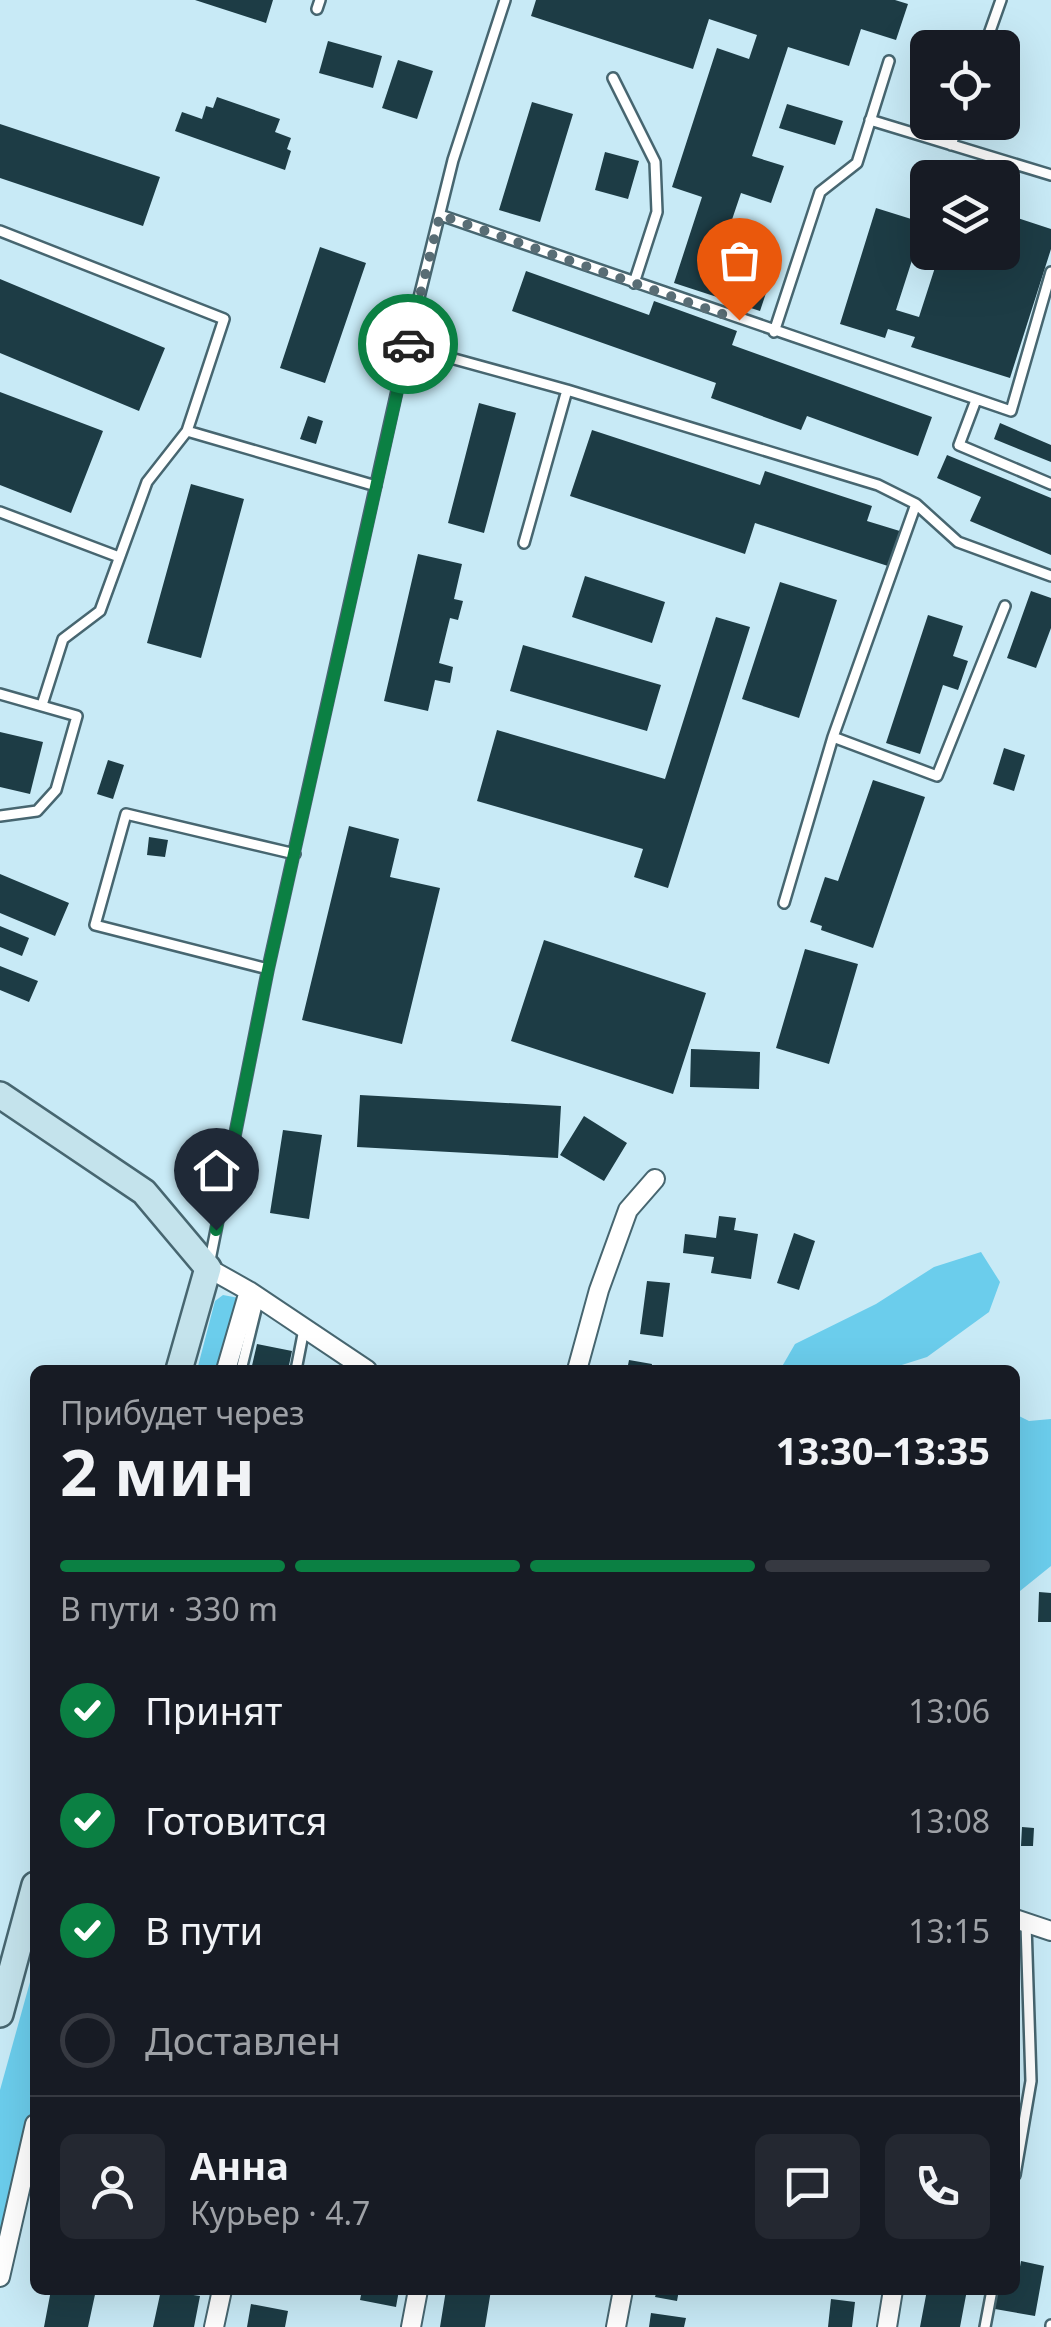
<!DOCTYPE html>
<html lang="ru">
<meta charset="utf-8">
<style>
:root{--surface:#171b24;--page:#242831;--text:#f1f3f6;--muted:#9ea1a6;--line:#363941;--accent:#0b8043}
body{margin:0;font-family:"Noto Sans",sans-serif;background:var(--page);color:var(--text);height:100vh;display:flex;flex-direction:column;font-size:38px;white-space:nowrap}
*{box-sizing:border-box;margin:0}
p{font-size:32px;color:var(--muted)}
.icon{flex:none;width:55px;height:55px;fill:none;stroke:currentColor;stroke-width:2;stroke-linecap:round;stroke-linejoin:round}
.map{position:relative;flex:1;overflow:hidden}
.panel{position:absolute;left:30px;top:1365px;width:990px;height:930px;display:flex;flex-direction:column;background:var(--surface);border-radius:15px;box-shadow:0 10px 40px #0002}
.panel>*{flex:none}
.tools{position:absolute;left:910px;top:30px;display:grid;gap:20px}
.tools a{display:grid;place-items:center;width:110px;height:110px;border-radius:15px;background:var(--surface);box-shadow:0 10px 40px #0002;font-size:50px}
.pin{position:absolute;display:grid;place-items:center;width:85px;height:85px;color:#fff;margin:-102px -42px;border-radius:50% 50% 50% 0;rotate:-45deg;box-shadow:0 0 10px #0007}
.pin .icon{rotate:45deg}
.courier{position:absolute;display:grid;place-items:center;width:100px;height:100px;margin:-50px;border:8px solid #0b8043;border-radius:50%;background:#fff;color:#222;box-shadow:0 2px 12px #0007}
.summary em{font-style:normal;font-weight:700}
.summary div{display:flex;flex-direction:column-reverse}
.summary{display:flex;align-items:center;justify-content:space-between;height:170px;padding:0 30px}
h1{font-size:65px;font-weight:700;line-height:75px}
.bar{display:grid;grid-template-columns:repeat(4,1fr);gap:15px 10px;align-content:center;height:120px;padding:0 30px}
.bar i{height:12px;border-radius:8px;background:var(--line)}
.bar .current{background:var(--accent)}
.bar p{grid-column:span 4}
.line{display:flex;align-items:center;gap:25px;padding:0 30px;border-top:2px solid var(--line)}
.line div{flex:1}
.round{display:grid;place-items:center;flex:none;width:105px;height:105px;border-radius:15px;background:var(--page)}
ol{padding:0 30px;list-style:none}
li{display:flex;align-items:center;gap:30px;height:110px}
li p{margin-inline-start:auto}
li .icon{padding:10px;border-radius:50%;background:var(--accent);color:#fff;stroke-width:4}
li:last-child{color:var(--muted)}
li i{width:55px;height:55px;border:5px solid var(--line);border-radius:50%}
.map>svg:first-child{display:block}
</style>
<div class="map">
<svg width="1051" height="2327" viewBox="0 0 1051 2327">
<rect width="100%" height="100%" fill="#c8eaf6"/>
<path fill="#6bcdec" d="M981,1252l19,30 -11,30 -62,45 -41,13h-106l15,-26 81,-40 58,-37z
M223,1295l16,3 -16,72h-26l18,-69z
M1015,1414l14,7 22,-2v147l-36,29z
M35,1964v134l-35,150v-158z"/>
<path fill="#1d3c45" d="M195,0h78l-7,23z
M536,0h359l13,4 -12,36 -35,-11 -12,37 -61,-19 -36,109 32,10 -13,37 -30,-10 -25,74 53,17 -9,27 -86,-28 28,-86 -30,-10 45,-139 32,11 8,-24 -48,-16 -16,50 -162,-53z
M328,41l54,15 -9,32 -54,-15z
M398,60l35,11 -16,48 -35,-11z
M217,97l63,22 -5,13 16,6 -4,11 4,2 -6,19 -110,-39 7,-19 20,7 4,-13 7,2z
M532,102l41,12 -33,108 -41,-12z
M787,104l56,17 -8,24 -56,-17z
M0,124l160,53 -17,49 -143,-48z
M605,152l34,9 -11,38 -33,-9z
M876,208l48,15 -28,87 23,7 21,-65h62v-39l49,16v20l-41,129 -99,-31 4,-10 -27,-8 -3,9 -45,-14z
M320,247l46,16 -41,120 -45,-15z
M526,271l123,44 5,-14 83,30 -5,14 200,72 -14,39 -111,-40 -6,14 -90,-32 5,-15 -204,-72z
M0,279l165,69 -26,63 -139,-58z
M0,392l103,39 -32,82 -71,-28z
M479,403l37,10 -32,120 -36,-10z
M308,416l15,5 -7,23 -16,-5z
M1000,423l51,22v17l-57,-23z
M592,430l168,55 5,-14 107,35 -5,15 36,11 -12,35 -136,-44 -10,31 -175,-58z
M947,455l104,43v57l-81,-34 11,-24 -44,-19z
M191,484l53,15 -43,159 -54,-15z
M418,554l44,10 -8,35 9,2 -5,19 -8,-2 -11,45 14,4 -3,16 -15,-3 -7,31 -44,-10z
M585,576l80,26 -13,41 -80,-26z
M780,582l57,18 -38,118 -57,-19z
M1031,591l20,7v30l-15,40 -29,-10z
M928,615l35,11 -10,30 15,5 -10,29 -15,-5 -23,69 -34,-11z
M716,617l34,10 -82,261 -34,-11 9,-28 -166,-48 20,-71 168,49z
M523,645l138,40 -14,46 -137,-40z
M0,732l43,10 -13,52 -30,-7z
M1004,748l21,7 -11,36 -21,-7z
M108,760l16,5 -11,34 -16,-5z
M873,780l52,17 -52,151 -52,-18 1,-4 -12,-4 15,-45 13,4z
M349,826l50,13 -9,38 50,11 -38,156 -100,-24z
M149,837l19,3 -3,17 -18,-2z
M0,874l69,29 -14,33 -55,-23z
M0,926l29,12 -7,18 -22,-9z
M544,940l162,53 -33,101 -162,-53z
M805,949l53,15 -29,100 -53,-16z
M0,966l38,15 -9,21 -29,-12z
M691,1049l69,3 -1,37 -69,-2z
M360,1095l201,11 -3,52 -201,-11z
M584,1116l43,27 -23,38 -44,-26z
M283,1130l39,5 -13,84 -39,-6z
M719,1216l17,2 -2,12 24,4 -7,45 -40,-6 3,-16 -31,-4 2,-19 31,4z
M794,1233l21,8 -16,49 -22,-7z
M647,1281l23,2 -7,54 -23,-3z
M257,1344l35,7 -4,19h-37z
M629,1360l23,4 -1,6h-24z
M1039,1592l12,1v29h-13z
M1022,1827l12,1 -1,18h-12z
M1021,2261l23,5 -9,50 -40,-7 3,-19h17v-13l3,1z
M51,2290h45l-8,37h-44z
M161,2290l39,6 -6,31h-41z
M362,2290h37l-3,17 -36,-7z
M446,2290h45l-6,37h-45z
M657,2290h22l-2,11 -22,-4z
M927,2290h40l-7,37h-40z
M831,2299l24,3 -3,25h-24z
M251,2304l37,7 -3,16h-38z
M651,2313l35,5 -2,9h-35z"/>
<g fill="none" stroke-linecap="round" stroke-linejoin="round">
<g stroke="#476670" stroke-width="14">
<path id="lane" d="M317,9l3,-9
M984,48l17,-48
M613,78l42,84 2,50 -23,71
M870,120l181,55
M951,145l8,-23
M440,215l571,196 40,-139
M0,231l224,88 -37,112 189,55
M774,332l46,-140 37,-29 32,-102
M407,346l160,44 311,95 38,19 -83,233 104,39 68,-170
M976,400l-17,45 92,39
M916,504l42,38 93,34
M0,512l119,45
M524,543l43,-153
M0,694l77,22 -21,74 -19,21 -37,5
M42,705l21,-66 37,-28 47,-129 40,-51
M784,903l49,-166
M268,969l-173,-44 31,-111 169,40
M210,1260l58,-291 139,-623 46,-186 52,-160
M241,1370l18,-73
M296,1370l8,-41
M1015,2175l16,-94 -5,-157
M985,2327l7,-37
M1051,2327v-2"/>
</g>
<g stroke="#476670" stroke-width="22">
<path id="street" d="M208,1268l41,23 118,79
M226,1370l23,-79
M577,1370l22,-80 29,-80 27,-31
M1015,1919l36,12
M0,2277l35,-153
M214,2327l8,-37
M411,2327l7,-37
M616,2327l7,-37
M887,2327l6,-37"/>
</g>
<g stroke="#476670" stroke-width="30">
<path id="secondary" d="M0,1095l144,97 64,76 -29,102
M0,2014l35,-129"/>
</g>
<use href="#lane" stroke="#fff" stroke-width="9"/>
<use href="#street" stroke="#fff" stroke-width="18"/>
<use href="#secondary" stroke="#c4e3ec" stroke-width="25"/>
</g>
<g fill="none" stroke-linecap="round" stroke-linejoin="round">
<path stroke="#596d75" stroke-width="10" stroke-dasharray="0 18" d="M408,344l32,-129 299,105"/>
<path stroke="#0b8043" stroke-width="12" d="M216,1230l52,-260 140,-626"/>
</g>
</svg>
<div class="tools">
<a><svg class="icon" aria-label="locate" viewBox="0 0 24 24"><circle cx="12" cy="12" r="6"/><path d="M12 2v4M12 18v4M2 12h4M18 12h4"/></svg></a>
<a><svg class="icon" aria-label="layers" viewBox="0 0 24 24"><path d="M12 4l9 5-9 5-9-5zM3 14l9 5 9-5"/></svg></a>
</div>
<div class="pin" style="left:739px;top:320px;background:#ea580c"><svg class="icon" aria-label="bag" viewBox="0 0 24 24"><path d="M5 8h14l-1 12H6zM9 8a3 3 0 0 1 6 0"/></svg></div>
<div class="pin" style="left:216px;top:1230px;background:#1f2937"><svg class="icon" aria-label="home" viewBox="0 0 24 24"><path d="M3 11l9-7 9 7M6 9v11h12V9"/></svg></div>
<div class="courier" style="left:408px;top:344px"><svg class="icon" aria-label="car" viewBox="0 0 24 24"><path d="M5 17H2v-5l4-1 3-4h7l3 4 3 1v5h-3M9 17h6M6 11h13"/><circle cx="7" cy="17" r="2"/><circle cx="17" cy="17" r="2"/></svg></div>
<section class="panel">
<div class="summary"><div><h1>2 мин</h1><p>Прибудет через</p></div><em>13:30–13:35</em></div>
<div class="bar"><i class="current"></i><i class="current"></i><i class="current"></i><i></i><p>В пути · 330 m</p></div>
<ol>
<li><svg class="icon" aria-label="check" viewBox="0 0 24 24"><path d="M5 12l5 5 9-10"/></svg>Принят<p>13:06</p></li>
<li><svg class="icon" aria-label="check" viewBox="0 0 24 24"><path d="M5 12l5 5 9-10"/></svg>Готовится<p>13:08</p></li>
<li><svg class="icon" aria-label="check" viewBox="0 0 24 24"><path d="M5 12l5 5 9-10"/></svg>В пути<p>13:15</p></li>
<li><i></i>Доставлен</li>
</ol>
<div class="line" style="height:180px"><a class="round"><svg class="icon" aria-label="person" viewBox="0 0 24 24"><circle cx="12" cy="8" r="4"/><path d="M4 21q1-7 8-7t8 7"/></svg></a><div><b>Анна</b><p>Курьер · 4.7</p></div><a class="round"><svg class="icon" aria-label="chat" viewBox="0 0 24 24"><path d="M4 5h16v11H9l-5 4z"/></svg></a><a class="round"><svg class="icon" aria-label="phone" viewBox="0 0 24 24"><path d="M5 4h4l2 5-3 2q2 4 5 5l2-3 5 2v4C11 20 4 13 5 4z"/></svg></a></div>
</section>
</div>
